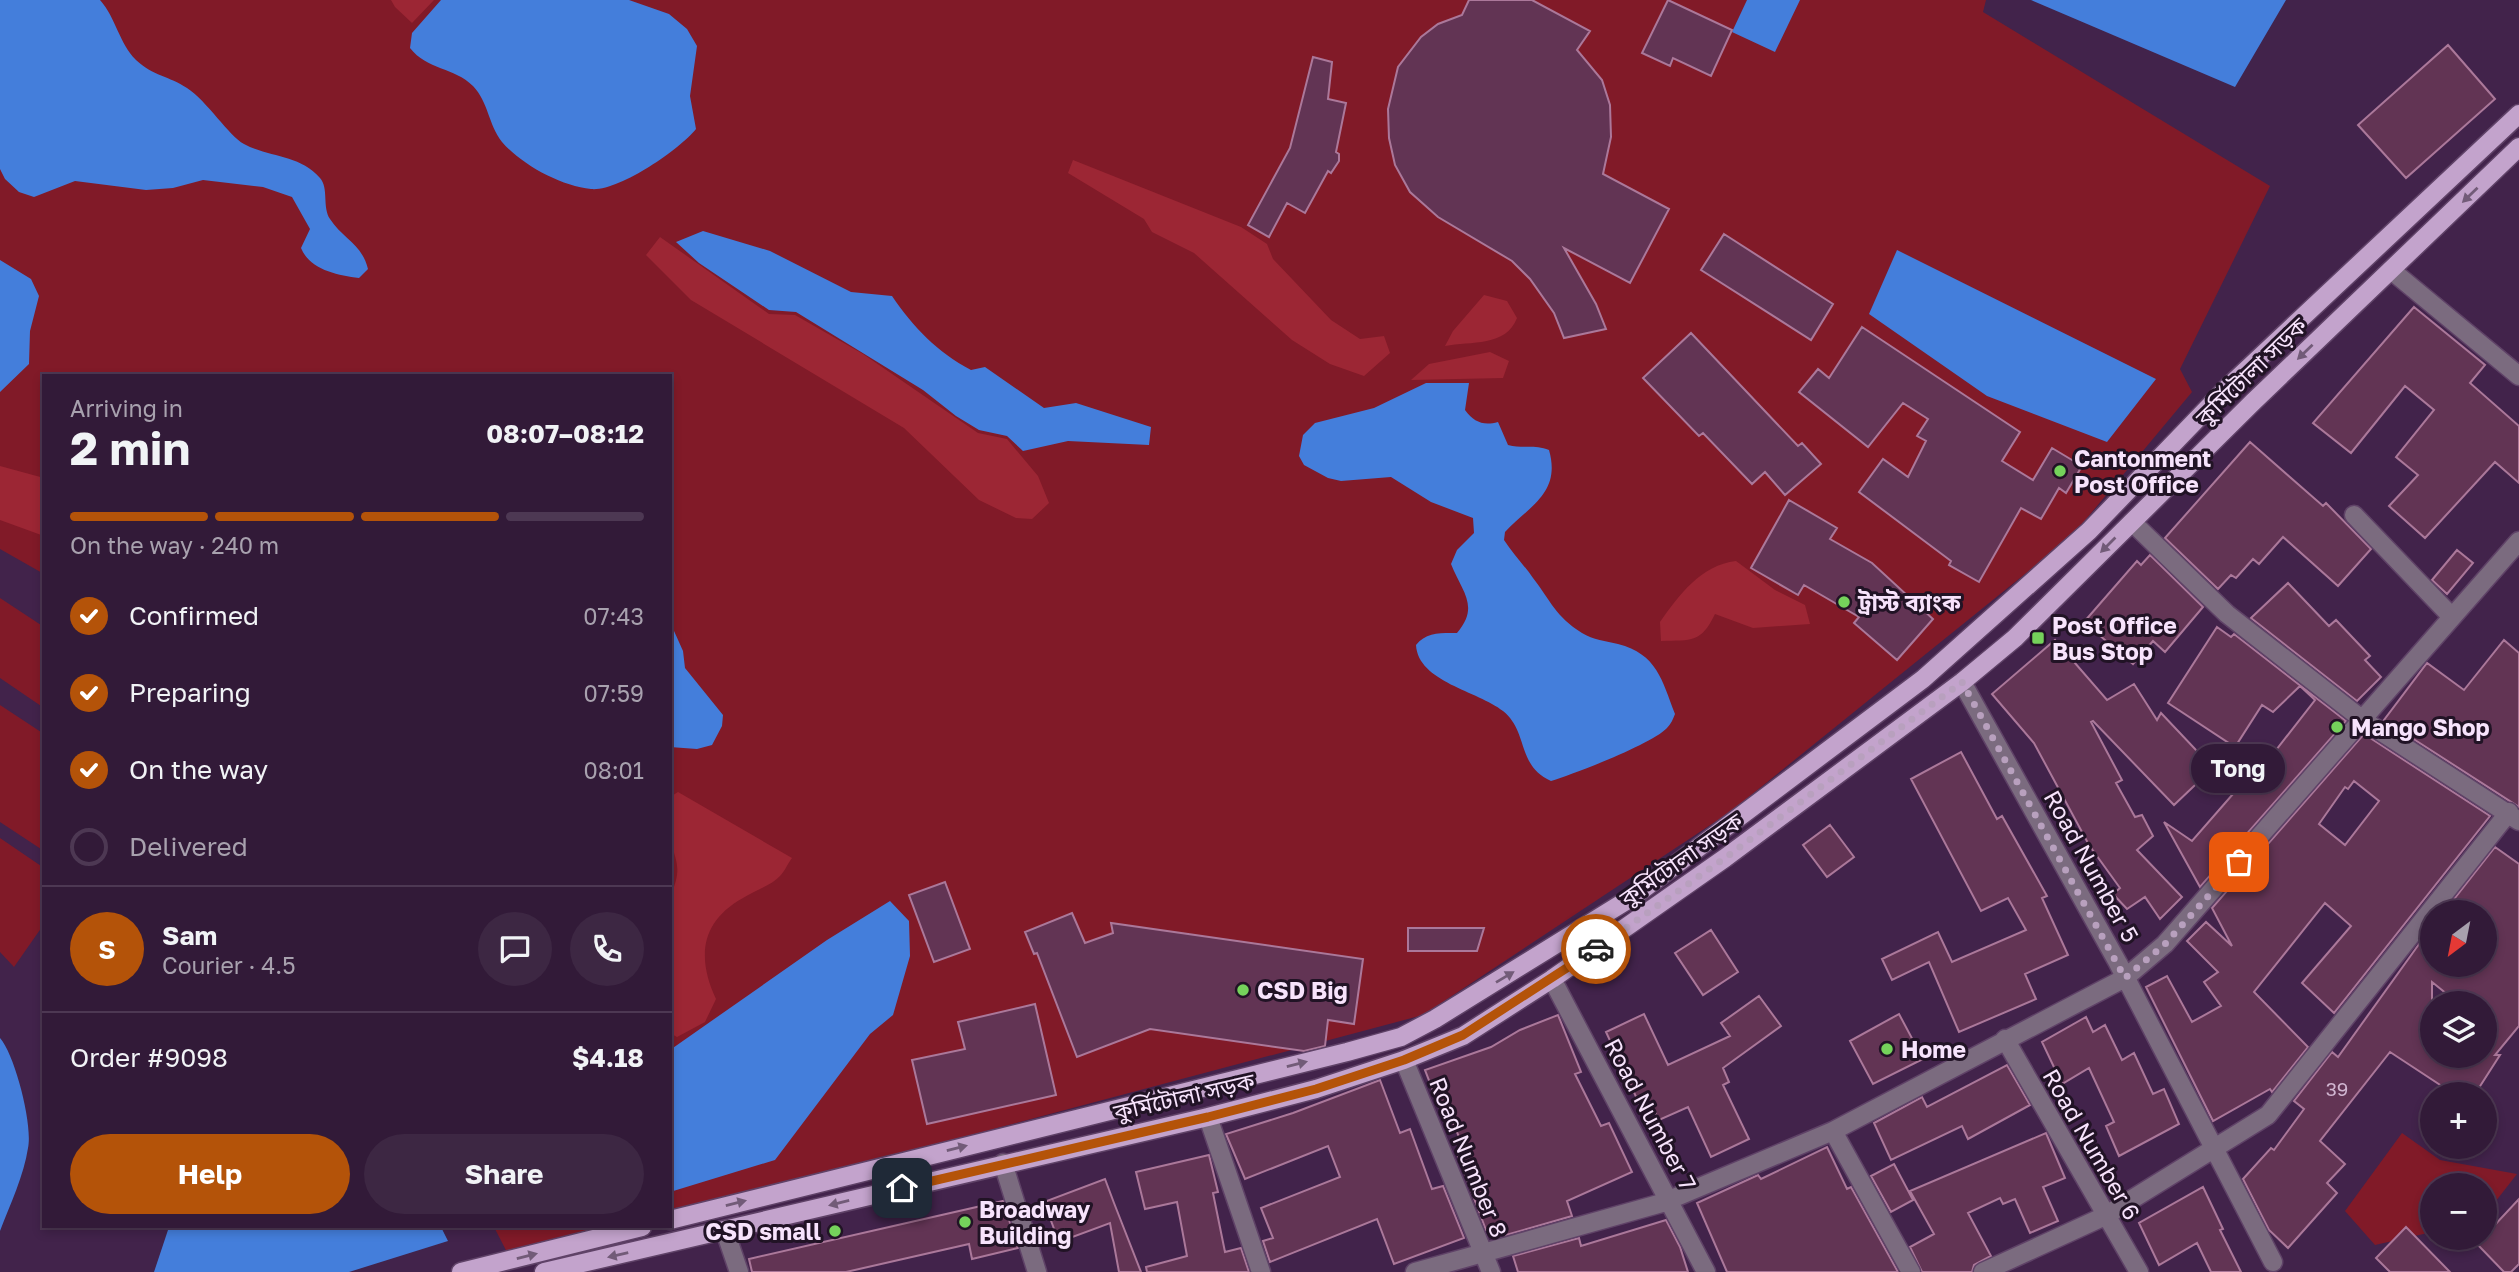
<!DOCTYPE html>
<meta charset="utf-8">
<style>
:root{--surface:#321a38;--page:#3d2743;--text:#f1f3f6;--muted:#a8a1ae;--line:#4d3853;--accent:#b45309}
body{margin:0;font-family:"Golos Text","Noto Sans Bengali",sans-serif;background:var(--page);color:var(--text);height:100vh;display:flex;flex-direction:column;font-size:26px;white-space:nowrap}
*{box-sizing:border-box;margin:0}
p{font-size:23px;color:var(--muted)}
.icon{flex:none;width:38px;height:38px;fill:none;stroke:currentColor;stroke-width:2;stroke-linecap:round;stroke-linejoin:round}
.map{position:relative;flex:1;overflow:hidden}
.drawer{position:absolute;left:42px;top:374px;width:630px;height:854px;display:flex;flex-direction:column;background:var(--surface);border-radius:0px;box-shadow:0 4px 10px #0003,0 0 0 2px var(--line)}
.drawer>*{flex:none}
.needle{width:46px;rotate:212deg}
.buttons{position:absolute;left:2420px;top:900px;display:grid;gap:14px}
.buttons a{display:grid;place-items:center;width:77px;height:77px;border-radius:50%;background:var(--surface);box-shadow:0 4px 10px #0003,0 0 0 2px var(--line);font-size:35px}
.pin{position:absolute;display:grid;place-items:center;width:60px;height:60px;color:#fff;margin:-30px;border-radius:14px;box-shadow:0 4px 10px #0006}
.courier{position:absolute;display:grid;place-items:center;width:70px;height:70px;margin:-35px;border:5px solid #b45309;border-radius:50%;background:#fff;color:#222;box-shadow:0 2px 9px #0007}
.bubble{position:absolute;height:49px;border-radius:24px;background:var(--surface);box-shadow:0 4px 10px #0003,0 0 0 2px var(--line);font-size:23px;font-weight:700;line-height:49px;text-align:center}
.overview em{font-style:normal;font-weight:700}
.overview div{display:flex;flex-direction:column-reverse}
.overview{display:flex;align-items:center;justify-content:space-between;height:119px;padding:0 28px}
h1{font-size:46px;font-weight:700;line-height:52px}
.bar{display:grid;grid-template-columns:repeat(4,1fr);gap:10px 7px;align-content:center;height:84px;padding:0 28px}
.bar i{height:9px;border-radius:5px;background:var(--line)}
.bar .selected{background:var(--accent)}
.bar p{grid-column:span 4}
.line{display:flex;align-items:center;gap:18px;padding:0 28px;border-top:2px solid var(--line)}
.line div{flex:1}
.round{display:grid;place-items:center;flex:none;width:74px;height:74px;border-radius:37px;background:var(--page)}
ol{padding:0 28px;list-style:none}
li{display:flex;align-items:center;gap:21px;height:77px}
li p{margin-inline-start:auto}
li .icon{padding:7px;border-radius:50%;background:var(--accent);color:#fff;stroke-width:4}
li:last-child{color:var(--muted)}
li i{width:38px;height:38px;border:4px solid var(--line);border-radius:50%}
.button{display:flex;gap:14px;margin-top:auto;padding:14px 28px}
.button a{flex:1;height:80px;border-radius:42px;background:var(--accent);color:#fff;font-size:28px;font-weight:700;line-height:80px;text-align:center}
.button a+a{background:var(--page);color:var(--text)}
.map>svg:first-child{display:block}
</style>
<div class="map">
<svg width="2519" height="1272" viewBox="0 0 2519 1272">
<rect width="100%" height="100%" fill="#42234b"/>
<path fill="#811a28" d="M0,0h1986l-3,12 287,174 -90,183 12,23 -120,144 -342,276 -307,203 -753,200v-839h-626v198l-44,-25z
M0,598l44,29v81l-44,-30z
M0,705l44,29v117l-44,-29z
M0,838l44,30v56l-30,43 -14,-15z
M2402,1133l38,27 77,14 -32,41v-30h-53v47l-57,13 -30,-34z
M494,1227h134l-118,31z"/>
<path fill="#9c2634" d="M391,0h43l-22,23 -17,-16z
M1073,160l168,67 26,17 6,15 58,61 29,19 24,-3 6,17 -26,23 -34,-12 -38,-24 -98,-87 -42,-21 -8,-13 -76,-46z
M660,237l109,77 26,1 68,39 115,79 29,6 31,37 11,27 -17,16 -16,-1 -37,-18 -75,-72 -213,-128 -45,-45z
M1484,295l23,6 10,17c-11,29 -46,23 -72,28l8,-15z
M1490,352l19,9 -6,17 -92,2 18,-16z
M0,466l44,12v58l-44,-16z
M1736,561l39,29 30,15 5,19 -57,4 -38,-14c-14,29 -23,26 -54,27l-1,-19c19,-27 41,-57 76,-61z
M678,792l114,66c-4,5 -7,13 -12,18 -8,9 -26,15 -37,22 -43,24 -46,60 -27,101l-11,23 -28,15 -7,-4v-136c15,-34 3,-35 0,-65 -1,-12 0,-23 0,-35z"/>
<path fill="#447edb" d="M0,0h100c16,18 19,43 36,60 17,16 33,16 51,28 20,13 42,48 57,56 26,14 55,10 76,34 9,10 2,29 10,41 13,20 32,25 38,50l-9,9c-22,-3 -49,-8 -58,-30l9,-19 -18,-32 -29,-10 -60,-7 -30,8 -27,2 -71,-9 -41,16 -15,-5 -14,-13 -5,-10z
M441,0h188l40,14 18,15 10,17 -7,50 6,33c-17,21 -78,63 -105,60 -30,-3 -69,-24 -89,-47 -14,-18 -13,-39 -29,-56 -19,-19 -46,-16 -63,-38l2,-15z
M1747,0h53l-25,52 -43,-20z
M2031,0h255l-51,87z
M703,231l67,20 81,41 41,4c22,32 45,56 79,74l14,-3 59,41 32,-5 75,24 -2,18 -81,-4 -45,10 -16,-15 -28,-6 -23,-14 -33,-26 -127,-78 -27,-2 -70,-47 -23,-21z
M1897,250l259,129 -49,63 -120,-46 -118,-82z
M0,260l31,19 8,17 -9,35 -1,33 -29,28z
M1426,383h43l-4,27c9,12 18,16 33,12l10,23c15,4 26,-1 41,5 12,42 -18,55 -44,82l-1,8c9,14 20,25 29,38 18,23 22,38 49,55 11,7 24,8 36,11 39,10 44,36 57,70 -2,5 -4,10 -8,14 -15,16 -93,46 -116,53 -35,-16 -22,-49 -48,-70 -25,-20 -85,-29 -87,-66 10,-13 25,-12 41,-12 23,-27 5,-41 -6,-69l6,-14 17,-17 -1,-15 -42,-16 -40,-25 -50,4 -13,-3 -24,-13 -5,-9 4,-21 12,-12 59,-15z
M670,622l13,29 2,17 38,47 -1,11 -10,19 -15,4 -27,-2z
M890,901l19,20 1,35 -17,59 -23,19 -95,126 -105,32v-142l157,-110z
M0,1038c15,17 33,87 28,110 -4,27 -18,57 -28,83z
M169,1227h272l7,14 -99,31h-195z"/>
<path fill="#623454" stroke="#ab789a" stroke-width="2" fill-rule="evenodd" d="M1469,0h63l58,31 -13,19 25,30 8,25 1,32 -8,37 66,35 -39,74 -66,-35 32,56 10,25 -42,9 -10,-25 -24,-34 -18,-18 -74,-44 -28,-25 -15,-27 -6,-27 -1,-29 10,-42 23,-30 17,-13 24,-9z
M1668,0l64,30 -21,46 -38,-18 -3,8 -28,-13z
M2448,45l47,54 -89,79 -48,-53z
M1313,57l19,5 -4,37 18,4 -10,49 3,2v7l-8,12 -3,-2 -23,42 -18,-10 -18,34 -21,-12 42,-77z
M1724,234l109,70 -22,36 -110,-70z
M2414,307l71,58 -15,18 49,43v57l-24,-21 -70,76 -36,-32 29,-31 -22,-18 38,-47 -29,-24 -54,67 -38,-30z
M1862,327l158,105 -18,29 31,19 19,-32 30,18 -16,27 -7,-5 -18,31 -20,-11 -42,74 -30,-17 2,-4 -92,-69 24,-33 25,18 18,-36 -9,-5 11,-17 -25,-16 -35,44 -69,-55 19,-23 11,9z
M1691,333l107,113 4,-3 19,21 -36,31 -20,-23 -13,12 -49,-51 -4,3 -56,-58z
M2250,442l73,64 3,-3 45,46 -33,37 -55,-49 -24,27 -6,-5 -17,19 -5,-3 -13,14 -53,-51z
M1789,500l48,28 -7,11 42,24 61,56 -36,41 -43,-37 5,-6 -55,-32 -6,10 -47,-27z
M2457,550l16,13 -26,31 -15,-14z
M2150,555l53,52 -38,45 -12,-11 -20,23 -49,-42 53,-61 4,4z
M2288,583l41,43 7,-6 34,36 -5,4 16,17 -24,24 -106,-83z
M2217,627l14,10 3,-3 112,87 -146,166 -36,-65 28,19 48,-55 5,4 70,-90 -15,-14 -27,26 -11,-7 -27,42 -67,-44z
M2055,640l52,60 27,-16 23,36 4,-7 52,55 -39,37 -81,-84 -2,1 31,58 -6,3 19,34 7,-2 11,21 -16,14 45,47 -22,22 -15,-22 -18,12 -14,-15 7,-6 -31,-43 -55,-102 -42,-49z
M2504,640l15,13v154l-135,-87 43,-57 37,27z
M2364,734l126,82 -156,197 -32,-30 49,-57 -26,-23 -71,89 54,55 -36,45 -2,-3 -57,32 -67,-134 21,-11 25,46 29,-16 -17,-24 14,-10 -31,-31 19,-19 26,24 -20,-38zM2354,781l25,20 -34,44 -26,-21 26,-37 3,2z
M1961,752l36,67 5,-3 45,80 -5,2 26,57 -43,19 11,25 -77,33 -30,-70 -37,18 -10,-21 56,-27 14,30 74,-32 -18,-32 -27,13 -70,-132z
M1830,825l24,32 -27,20 -24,-32z
M2495,847l24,17v162l-24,29h5l-25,39h-21l-64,-42 -70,89 25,23 -18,19 10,10 -49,55 -19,-18 -26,-51 28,-31 3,2 30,-41 -10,-8 38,-49 6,5 94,-131v38h53v-52h-41zM2432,982l26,21h27v52h-53z
M945,882l25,67 -36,13 -25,-67z
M1072,913l13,30 28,-10 -2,-10 252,36 -9,65 -26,-4 -3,26 -21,5 -154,-22 -73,28 -40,-104 -3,1 -9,-22z
M1408,928h76l-7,23h-69z
M1711,930l27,42 -35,23 -28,-42z
M1759,996l22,30 -58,42 6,14 -6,3 26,54 -38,18 -23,-50 -29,13 -5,-10 -10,4 -38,-82 38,-18 24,51 62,-29 -9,-13z
M1035,1004l21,91 -129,29 -15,-64 53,-11 -7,-27z
M1899,1014l24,45 -50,25 -23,-43z
M1558,1015l23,57 -6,2 26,52 8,-3 23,49 -65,29 5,15 -66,19 -3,-11 -17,6 -28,-74 8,-3 -16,-37 -6,3 -19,-49 66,-23 29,-17z
M2086,1017l7,15 12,-7 17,35 12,-7 19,41 11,-5 15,35 -60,32 -13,-30 8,-4 -25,-54 -27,16 -20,-42z
M2007,1065l23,40 -62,34 -6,-13 -71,34 -17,-37 48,-26 5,10z
M1380,1080l20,53 10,-4 22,60 11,-3 21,52 -70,26 -17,-45 -107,43 -7,-21 10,-3 -12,-30 79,-31 -12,-31 -83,33 -19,-45 67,-21z
M2046,1133l19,45 -22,9 15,34 -28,12 -15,-34 -12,5 -3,-6 -32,15 23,43 -17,9 -2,7h-50l-12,-25 24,-13 -24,-43z
M1827,1147l20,42 4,-2 47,85h-171l-30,-69 61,-28 3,4z
M1209,1155l9,37 -5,1 12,59 16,-4 8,24h-102l-1,-5 41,-11 -10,-54 -32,7 -9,-37z
M1894,1164l19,36 -22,12 -20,-36z
M1105,1179l9,24 27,69h-22l-9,-49 -51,19 -15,-40z
M2203,1187l20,42 -3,1 21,42h-30l-14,-29 -38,22 -20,-42z
M2519,1199v65l-8,8h-7l-27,-28z
M1003,1201l15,47 -46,11 -3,-15 -123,28h-94l-3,-13z
M1666,1220l14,27 8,25h-170l-5,-16 66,-18 2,8z
M2406,1227l44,45h-60l-14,-14z"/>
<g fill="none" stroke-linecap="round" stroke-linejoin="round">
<g stroke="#5f4267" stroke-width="21">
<path id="minor" d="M2391,270l128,106
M2354,515l98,102
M2132,522l95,92 136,106 156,101
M1962,682l156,281 155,299
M1552,979l154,293
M2005,1039l134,233
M1404,1060l87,212
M1208,1117l53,155
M1833,1131l78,141
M1003,1163l34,109
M725,1231l14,41
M1415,1272l247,-69 171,-72 292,-153 40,-34 354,-403
M1983,1272l122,-56 163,-101 241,-303"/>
</g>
<g stroke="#5f4267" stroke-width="21">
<path id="major" d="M670,1220l677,-168 54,-15 34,-18 199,-123 289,-217 166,-148 138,-143 292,-274
M461,1272l181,-45
M544,1272l664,-155 108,-28 88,-29 59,-24 89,-57 173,-121 237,-176 53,-44 238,-236 266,-255"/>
</g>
<use href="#minor" stroke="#7b6b7f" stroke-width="18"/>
<use href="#major" stroke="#c3a3cc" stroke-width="18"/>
</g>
<defs><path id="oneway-solid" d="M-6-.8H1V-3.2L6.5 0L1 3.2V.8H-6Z" transform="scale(1.75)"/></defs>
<g fill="#725b78">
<use href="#oneway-solid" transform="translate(2470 195) rotate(136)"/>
<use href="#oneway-solid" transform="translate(2305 352) rotate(136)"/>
<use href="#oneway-solid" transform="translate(2108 545) rotate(135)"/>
<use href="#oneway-solid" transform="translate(1505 977) rotate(-31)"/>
<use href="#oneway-solid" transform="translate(1297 1064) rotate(-14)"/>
<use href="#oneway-solid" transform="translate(957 1148) rotate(-14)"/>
<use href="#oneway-solid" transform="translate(736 1203) rotate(-14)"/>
<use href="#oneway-solid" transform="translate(839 1203) rotate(166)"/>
<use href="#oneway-solid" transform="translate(618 1255) rotate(167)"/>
<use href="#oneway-solid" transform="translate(527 1256) rotate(-14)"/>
</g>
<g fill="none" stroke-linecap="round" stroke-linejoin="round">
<path stroke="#b8a0be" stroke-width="7" stroke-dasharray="0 12.6" d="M1596,949l129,-91 237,-176 163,296 40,-34 74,-82"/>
<path stroke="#b45309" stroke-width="9" d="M902,1188l306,-71 108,-28 88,-29 59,-25 133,-86"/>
</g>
<g fill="#75d25b" stroke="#211325" stroke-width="2.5">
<circle cx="2060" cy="471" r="7"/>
<circle cx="1844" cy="602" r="7"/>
<rect x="2031" y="631" width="14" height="14" rx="3.5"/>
<circle cx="2337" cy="727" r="7"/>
<circle cx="1243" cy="990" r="7"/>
<circle cx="1887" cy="1049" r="7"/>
<circle cx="965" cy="1222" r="7"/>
<circle cx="835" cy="1231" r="7"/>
</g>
<g text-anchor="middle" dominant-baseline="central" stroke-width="6" stroke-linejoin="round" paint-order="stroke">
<g font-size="19" fill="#d2b7d2">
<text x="2337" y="1088">39</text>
</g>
<g font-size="23" fill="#f7e3fc" stroke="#211325">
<text transform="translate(2251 371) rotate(-44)">কুর্মিটোলা সড়ক</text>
<text transform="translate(1681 859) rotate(-35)">কুর্মিটোলা সড়ক</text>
<text transform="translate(2092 866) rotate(61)">Road Number 5</text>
<text transform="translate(1184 1096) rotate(-13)">কুর্মিটোলা সড়ক</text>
<text transform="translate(1651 1114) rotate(62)">Road Number 7</text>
<text transform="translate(2092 1144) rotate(60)">Road Number 6</text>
<text transform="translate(1469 1157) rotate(68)">Road Number 8</text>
</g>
<g font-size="23" font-weight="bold" fill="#f7e3fc" stroke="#211325" text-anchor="start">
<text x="2074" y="458">Cantonment<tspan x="2074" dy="26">Post Office</tspan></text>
<text x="1858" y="602">ট্রাস্ট ব্যাংক</text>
<text x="2052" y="625">Post Office<tspan x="2052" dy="26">Bus Stop</tspan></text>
<text x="2351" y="727">Mango Shop</text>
<text x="1257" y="990">CSD Big</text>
<text x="1901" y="1049">Home</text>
<text x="979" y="1209">Broadway<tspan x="979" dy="26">Building</tspan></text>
<text x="821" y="1231" text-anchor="end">CSD small</text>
</g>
</g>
</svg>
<div class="buttons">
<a><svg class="needle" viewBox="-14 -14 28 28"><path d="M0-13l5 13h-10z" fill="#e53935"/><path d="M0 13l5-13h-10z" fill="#a8a1ae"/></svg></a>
<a><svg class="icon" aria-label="layers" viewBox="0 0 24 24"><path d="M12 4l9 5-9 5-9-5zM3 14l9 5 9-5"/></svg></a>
<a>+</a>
<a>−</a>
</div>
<div class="pin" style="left:2239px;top:862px;background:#ea580c"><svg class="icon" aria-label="bag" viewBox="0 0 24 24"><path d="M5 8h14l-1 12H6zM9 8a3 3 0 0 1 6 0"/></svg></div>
<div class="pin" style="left:902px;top:1188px;background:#1f2937"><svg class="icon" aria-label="home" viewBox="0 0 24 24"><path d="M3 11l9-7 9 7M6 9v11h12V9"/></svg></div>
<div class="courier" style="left:1596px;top:949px"><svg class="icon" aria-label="car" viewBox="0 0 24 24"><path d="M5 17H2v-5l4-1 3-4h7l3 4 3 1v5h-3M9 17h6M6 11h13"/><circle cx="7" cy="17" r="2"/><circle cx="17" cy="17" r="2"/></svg></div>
<div class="bubble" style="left:2191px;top:744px;width:94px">Tong</div>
<section class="drawer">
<div class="overview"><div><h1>2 min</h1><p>Arriving in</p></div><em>08:07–08:12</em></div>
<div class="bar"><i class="selected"></i><i class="selected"></i><i class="selected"></i><i></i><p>On the way · 240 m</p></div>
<ol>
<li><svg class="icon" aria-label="check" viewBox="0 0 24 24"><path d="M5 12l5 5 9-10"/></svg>Confirmed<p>07:43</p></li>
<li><svg class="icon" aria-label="check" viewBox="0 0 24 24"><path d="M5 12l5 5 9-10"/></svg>Preparing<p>07:59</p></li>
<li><svg class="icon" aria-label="check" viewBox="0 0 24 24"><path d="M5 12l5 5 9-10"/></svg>On the way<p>08:01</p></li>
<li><i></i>Delivered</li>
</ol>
<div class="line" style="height:126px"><b class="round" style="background:var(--accent);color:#fff">S</b><div><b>Sam</b><p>Courier · 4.5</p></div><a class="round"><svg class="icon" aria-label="chat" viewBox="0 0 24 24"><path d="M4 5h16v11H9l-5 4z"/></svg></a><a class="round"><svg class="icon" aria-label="phone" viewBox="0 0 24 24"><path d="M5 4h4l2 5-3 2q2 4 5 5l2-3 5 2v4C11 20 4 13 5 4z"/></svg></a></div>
<div class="line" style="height:91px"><div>Order #9098</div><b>$4.18</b></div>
<div class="button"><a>Help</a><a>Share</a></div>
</section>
</div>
